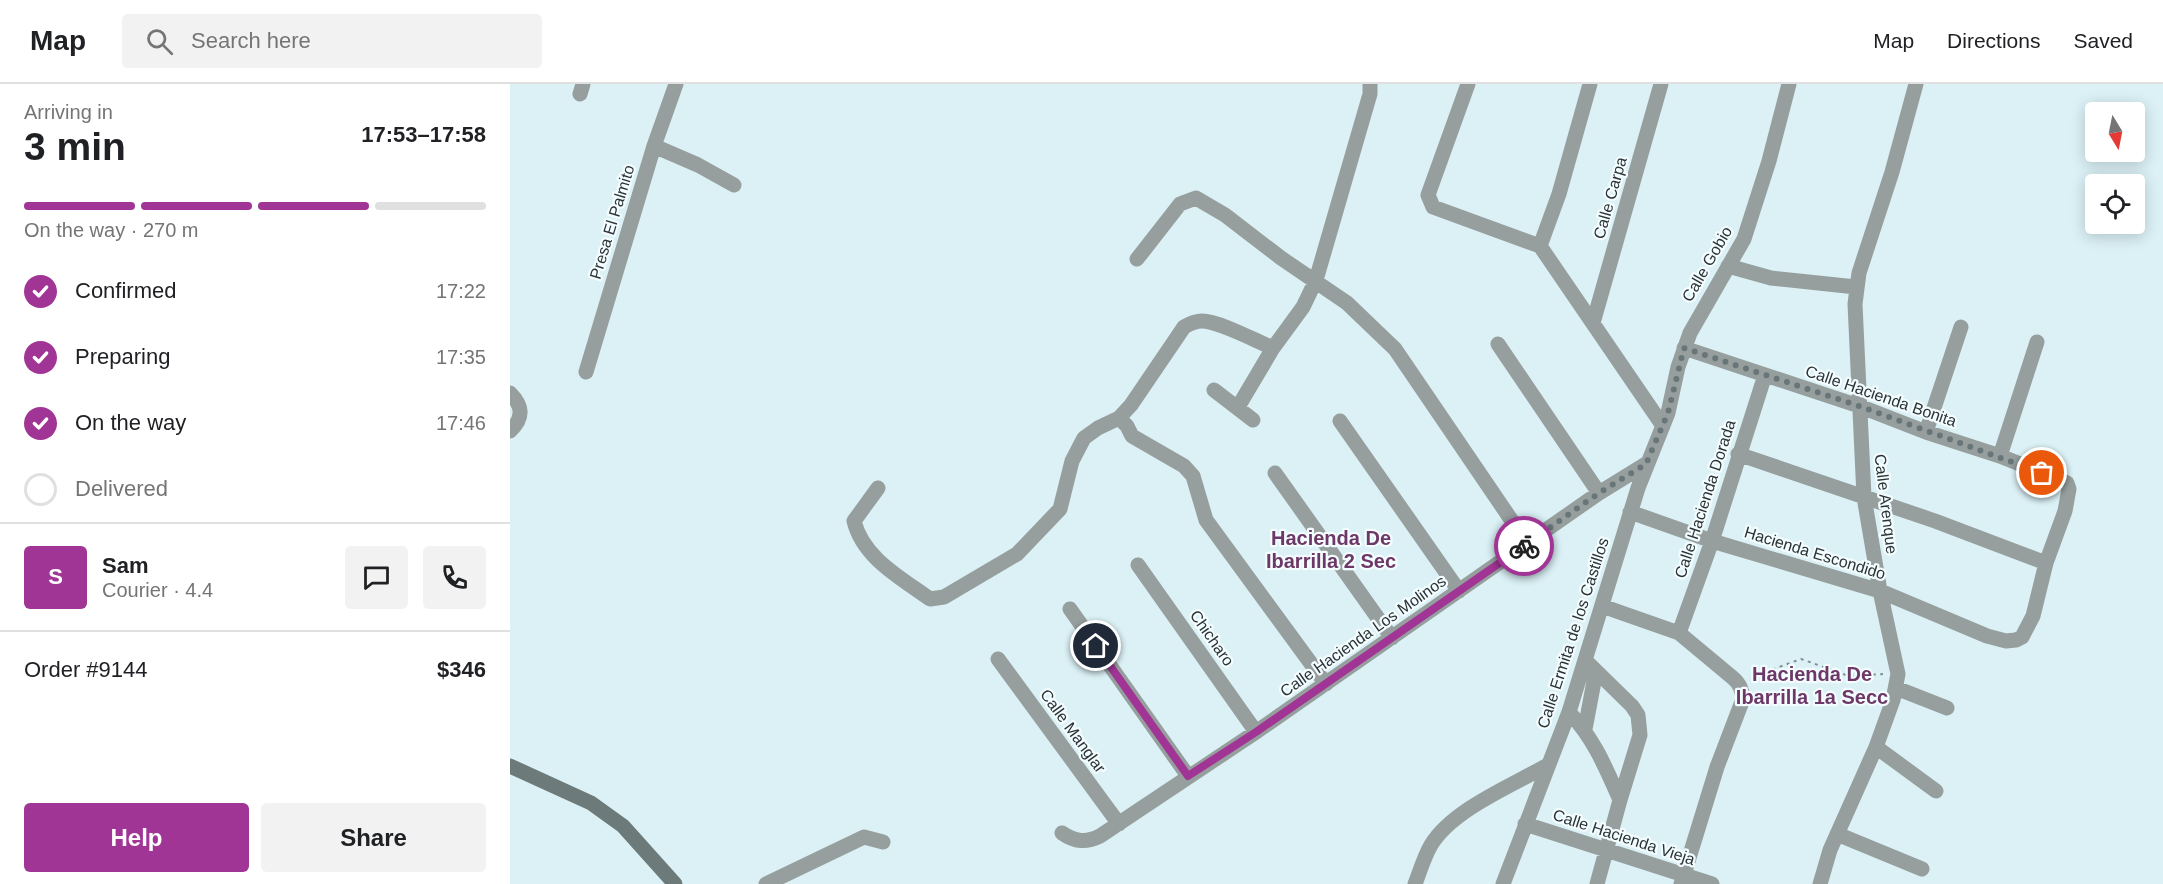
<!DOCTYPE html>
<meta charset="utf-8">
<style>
:root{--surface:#fff;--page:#f2f2f2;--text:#202124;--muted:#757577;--line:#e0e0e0;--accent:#a03595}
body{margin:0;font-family:Helvetica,sans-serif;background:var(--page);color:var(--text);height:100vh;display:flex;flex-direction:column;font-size:22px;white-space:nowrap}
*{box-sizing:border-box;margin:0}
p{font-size:20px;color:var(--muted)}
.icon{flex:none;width:33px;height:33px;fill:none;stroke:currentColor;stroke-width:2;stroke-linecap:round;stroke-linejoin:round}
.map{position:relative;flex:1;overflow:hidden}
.side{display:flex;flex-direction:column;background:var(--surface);width:510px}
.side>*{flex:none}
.needle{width:39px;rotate:170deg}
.controls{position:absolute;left:1575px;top:18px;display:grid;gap:12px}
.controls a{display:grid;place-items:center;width:60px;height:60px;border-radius:6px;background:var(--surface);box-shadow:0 3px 15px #0003;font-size:30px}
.pin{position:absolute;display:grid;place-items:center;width:51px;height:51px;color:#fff;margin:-26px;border:3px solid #fff;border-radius:50%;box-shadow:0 2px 6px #0007}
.courier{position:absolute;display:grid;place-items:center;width:60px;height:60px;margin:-30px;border:4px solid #a03595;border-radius:50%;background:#fff;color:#222;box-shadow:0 2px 8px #0007}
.headline em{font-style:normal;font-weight:600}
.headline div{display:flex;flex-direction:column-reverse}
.headline{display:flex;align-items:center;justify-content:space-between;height:102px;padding:0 24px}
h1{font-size:39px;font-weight:600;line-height:45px}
.bar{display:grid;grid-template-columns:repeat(4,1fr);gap:9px 6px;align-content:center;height:72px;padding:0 24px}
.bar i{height:8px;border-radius:4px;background:var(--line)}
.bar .selected{background:var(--accent)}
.bar p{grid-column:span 4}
.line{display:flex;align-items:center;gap:15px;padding:0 24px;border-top:2px solid var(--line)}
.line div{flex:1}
.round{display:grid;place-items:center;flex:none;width:63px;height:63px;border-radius:6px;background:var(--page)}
ol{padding:0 24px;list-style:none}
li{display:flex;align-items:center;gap:18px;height:66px}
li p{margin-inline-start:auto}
li .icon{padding:6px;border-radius:50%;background:var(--accent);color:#fff;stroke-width:4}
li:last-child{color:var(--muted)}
li i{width:33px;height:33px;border:3px solid var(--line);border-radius:50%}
.action{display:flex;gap:12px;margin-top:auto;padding:12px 24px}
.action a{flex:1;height:69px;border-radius:6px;background:var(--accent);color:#fff;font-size:24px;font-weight:600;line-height:69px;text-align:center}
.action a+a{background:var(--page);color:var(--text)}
header{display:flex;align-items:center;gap:36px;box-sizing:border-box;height:84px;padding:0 30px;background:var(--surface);border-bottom:2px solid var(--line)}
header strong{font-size:28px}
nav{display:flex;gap:33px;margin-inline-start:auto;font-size:21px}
.search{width:420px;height:54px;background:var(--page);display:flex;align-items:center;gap:15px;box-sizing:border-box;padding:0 21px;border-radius:6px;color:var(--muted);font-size:22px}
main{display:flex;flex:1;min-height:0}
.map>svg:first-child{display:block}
</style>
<header>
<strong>Map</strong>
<div class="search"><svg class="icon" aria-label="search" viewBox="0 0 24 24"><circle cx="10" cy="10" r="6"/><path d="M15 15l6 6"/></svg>Search here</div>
<nav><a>Map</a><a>Directions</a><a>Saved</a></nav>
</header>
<main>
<section class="side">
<div class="headline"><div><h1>3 min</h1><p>Arriving in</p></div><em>17:53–17:58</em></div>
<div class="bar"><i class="selected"></i><i class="selected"></i><i class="selected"></i><i></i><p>On the way · 270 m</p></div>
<ol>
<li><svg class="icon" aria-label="check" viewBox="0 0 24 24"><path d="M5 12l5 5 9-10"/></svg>Confirmed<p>17:22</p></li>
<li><svg class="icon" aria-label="check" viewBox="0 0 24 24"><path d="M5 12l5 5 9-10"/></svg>Preparing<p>17:35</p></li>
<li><svg class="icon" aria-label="check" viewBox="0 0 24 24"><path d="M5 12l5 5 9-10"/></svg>On the way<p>17:46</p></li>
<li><i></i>Delivered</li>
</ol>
<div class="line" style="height:108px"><b class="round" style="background:var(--accent);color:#fff">S</b><div><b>Sam</b><p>Courier · 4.4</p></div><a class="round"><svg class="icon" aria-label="chat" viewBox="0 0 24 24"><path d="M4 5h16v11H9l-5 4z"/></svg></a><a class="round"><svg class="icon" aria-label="phone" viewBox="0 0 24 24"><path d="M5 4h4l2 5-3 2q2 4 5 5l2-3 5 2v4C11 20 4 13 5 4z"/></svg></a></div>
<div class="line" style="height:78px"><div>Order #9144</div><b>$346</b></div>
<div class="action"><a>Help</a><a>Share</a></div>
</section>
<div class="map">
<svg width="1653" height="800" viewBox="0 0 1653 800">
<rect width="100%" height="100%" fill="#dbf1f6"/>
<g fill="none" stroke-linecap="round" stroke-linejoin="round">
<path stroke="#7e8d90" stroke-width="2" stroke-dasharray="3 4.5" stroke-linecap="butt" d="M1244,598l17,-12 30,-11 48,17 34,-2"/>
<path stroke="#969f9e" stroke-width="15" d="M958,0l-40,111 5,12 107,39 123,180
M70,10l3,-10
M144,62l44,19 36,20
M1030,162l19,-52 31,-110
M627,175l43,-55 16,-6 29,17 56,43 66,45 48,46 132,194
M1218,182l43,12 85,9
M1083,239l68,-239
M988,260l101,149
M763,264c-17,-7 -54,-27 -71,-27 -7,0 -13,3 -18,6l-53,78 -12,13 8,8 5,10 52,30 9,10 13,44 120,164
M76,288l68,-226 22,-62
M704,306l39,30
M0,309c13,13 14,25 0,38
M728,323l35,-59 30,-41 13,-27 54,-186v-10
M830,337l119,170
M1416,348l35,-105
M1228,370l197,67 111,42
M1490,372l37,-114
M765,389l117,165
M368,404l-24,33c9,37 47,57 76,78l14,-2 73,-43 43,-45 12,-48 12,-23 14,-10 21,-10
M1120,428l82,29 168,50 107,45 19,5 10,-1 6,-3 11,-21 13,-53 19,-52 4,-22 -2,-6 -67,-27 -74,-24 -67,-26 -175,-58
M628,481l118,167
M1092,522l77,27 54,45c7,6 9,12 10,21l-26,68 -36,117
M560,525l118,167
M1169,549l33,-92 53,-166
M488,575l121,165
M1076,577l46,45 6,9 2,20 -20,65 -23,84
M1386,604l51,20
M1059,628c25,27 36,54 51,88
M1075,645l11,-58
M1366,663l60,44
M1015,740l187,60
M552,749c13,9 24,10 38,3l156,-104 343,-239 47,-29
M1327,750l85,35
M256,800l98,-47 19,5
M905,800c5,-13 9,-27 16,-39 21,-35 80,-59 115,-79
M993,800l66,-172 69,-224 30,-75 10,-46 12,-34 54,-94 25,-78 20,-77
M1310,800l10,-34 46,-103 17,-47 5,-26 -18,-83 -16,-94 -9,-193 4,-31 33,-101 24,-88"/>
<path stroke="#6c7a79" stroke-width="15" d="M0,682l81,37 32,23 52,58"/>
</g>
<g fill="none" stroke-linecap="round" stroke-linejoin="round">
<path stroke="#697679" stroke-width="6" stroke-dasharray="0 10.8" d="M1014,462l75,-53 47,-29 22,-51 16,-65 175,58 183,67"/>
<path stroke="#a03595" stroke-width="8" d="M586,562l92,130 68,-44 268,-186"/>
</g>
<g text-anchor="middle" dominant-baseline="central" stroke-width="4.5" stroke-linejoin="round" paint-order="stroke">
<g font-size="16" fill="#2b3335" stroke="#f3fcfe">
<text transform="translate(1100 114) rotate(-74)">Calle Carpa</text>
<text transform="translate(102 138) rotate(-73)">Presa El Palmito</text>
<text transform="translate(1197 180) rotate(-60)">Calle Gobio</text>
<text transform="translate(1371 312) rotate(19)">Calle Hacienda Bonita</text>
<text transform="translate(1195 415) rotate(-72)">Calle Hacienda Dorada</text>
<text transform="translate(1376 420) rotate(83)">Calle Arenque</text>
<text transform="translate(1305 469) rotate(17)">Hacienda Escondido</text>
<text transform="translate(1063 549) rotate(-72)">Calle Ermita de los Castillos</text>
<text transform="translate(853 552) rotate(-35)">Calle Hacienda Los Molinos</text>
<text transform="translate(702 554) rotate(55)">Chicharo</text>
<text transform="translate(563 647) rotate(54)">Calle Manglar</text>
<text transform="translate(1114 753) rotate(18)">Calle Hacienda Vieja</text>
</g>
<g font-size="20" font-weight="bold" fill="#6d3867" stroke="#f3fcfe">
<text x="821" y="454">Hacienda De<tspan x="821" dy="23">Ibarrilla 2 Sec</tspan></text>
<text x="1302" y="590">Hacienda De<tspan x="1302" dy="23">Ibarrilla 1a Secc</tspan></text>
</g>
</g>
</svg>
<div class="controls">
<a><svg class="needle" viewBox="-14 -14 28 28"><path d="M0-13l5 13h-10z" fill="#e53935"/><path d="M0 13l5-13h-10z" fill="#757577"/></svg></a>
<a><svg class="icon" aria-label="locate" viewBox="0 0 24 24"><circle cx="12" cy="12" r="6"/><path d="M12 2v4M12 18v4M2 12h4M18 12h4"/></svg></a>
</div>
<div class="pin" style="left:1532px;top:389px;background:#ea580c"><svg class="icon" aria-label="bag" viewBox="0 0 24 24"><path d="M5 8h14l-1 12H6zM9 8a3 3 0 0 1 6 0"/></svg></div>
<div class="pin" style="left:586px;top:562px;background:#1f2937"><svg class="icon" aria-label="home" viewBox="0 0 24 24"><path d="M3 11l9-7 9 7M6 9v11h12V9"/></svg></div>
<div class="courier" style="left:1014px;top:462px"><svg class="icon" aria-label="bike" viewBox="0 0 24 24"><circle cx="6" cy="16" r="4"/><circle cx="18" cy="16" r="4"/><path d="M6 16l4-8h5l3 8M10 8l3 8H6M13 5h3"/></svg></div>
</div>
</main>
